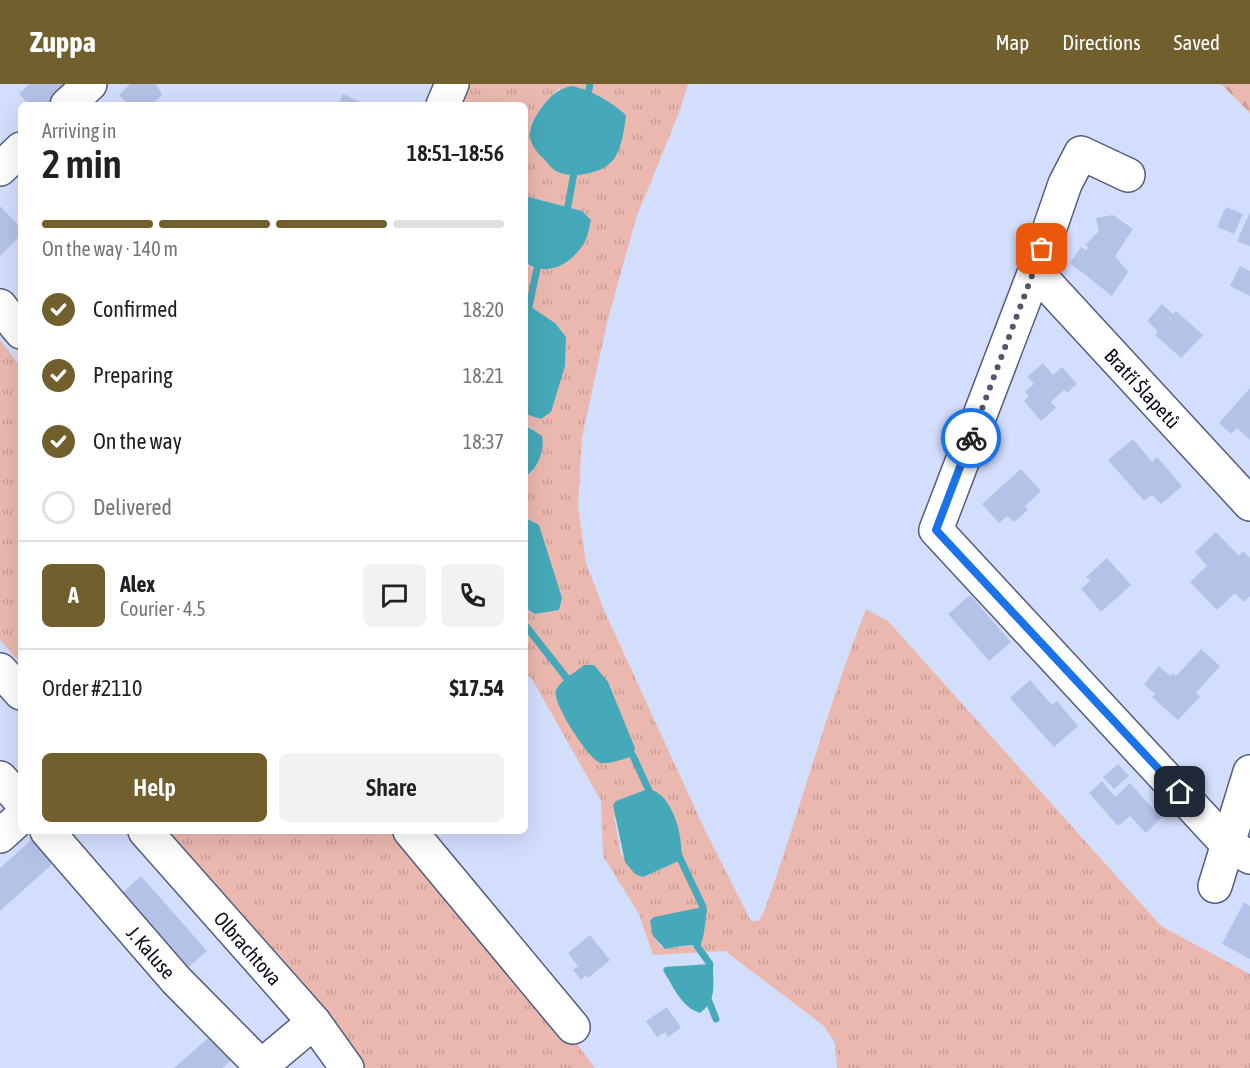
<!DOCTYPE html>
<meta charset="utf-8">
<style>
:root{--surface:#fff;--page:#f2f2f2;--text:#202124;--muted:#757577;--line:#e0e0e0;--accent:#71602e}
body{margin:0;font-family:"Asap Condensed",sans-serif;background:var(--page);color:var(--text);height:100vh;display:flex;flex-direction:column;font-size:22px;white-space:nowrap}
*{box-sizing:border-box;margin:0}
p{font-size:20px;color:var(--muted)}
.icon{flex:none;width:33px;height:33px;fill:none;stroke:currentColor;stroke-width:2;stroke-linecap:round;stroke-linejoin:round}
.map{position:relative;flex:1;overflow:hidden}
.drawer{position:absolute;left:18px;top:18px;width:510px;height:732px;display:flex;flex-direction:column;background:var(--surface);border-radius:9px;box-shadow:0 6px 24px #0002}
.drawer>*{flex:none}
.pin{position:absolute;display:grid;place-items:center;width:51px;height:51px;color:#fff;margin:-26px;border-radius:12px;box-shadow:0 3px 9px #0006}
.courier{position:absolute;display:grid;place-items:center;width:60px;height:60px;margin:-30px;border:4px solid #1a73e8;border-radius:50%;background:#fff;color:#222;box-shadow:0 2px 8px #0007}
.headline em{font-style:normal;font-weight:600}
.headline div{display:flex;flex-direction:column-reverse}
.headline{display:flex;align-items:center;justify-content:space-between;height:102px;padding:0 24px}
h1{font-size:39px;font-weight:600;line-height:45px}
.bar{display:grid;grid-template-columns:repeat(4,1fr);gap:9px 6px;align-content:center;height:72px;padding:0 24px}
.bar i{height:8px;border-radius:4px;background:var(--line)}
.bar .selected{background:var(--accent)}
.bar p{grid-column:span 4}
.line{display:flex;align-items:center;gap:15px;padding:0 24px;border-top:2px solid var(--line)}
.line div{flex:1}
.round{display:grid;place-items:center;flex:none;width:63px;height:63px;border-radius:9px;background:var(--page)}
ol{padding:0 24px;list-style:none}
li{display:flex;align-items:center;gap:18px;height:66px}
li p{margin-inline-start:auto}
li .icon{padding:6px;border-radius:50%;background:var(--accent);color:#fff;stroke-width:4}
li:last-child{color:var(--muted)}
li i{width:33px;height:33px;border:3px solid var(--line);border-radius:50%}
.cta{display:flex;gap:12px;margin-top:auto;padding:12px 24px}
.cta a{flex:1;height:69px;border-radius:9px;background:var(--accent);color:#fff;font-size:24px;font-weight:600;line-height:69px;text-align:center}
.cta a+a{background:var(--page);color:var(--text)}
header{display:flex;align-items:center;gap:36px;box-sizing:border-box;height:84px;padding:0 30px;background:var(--accent);color:#fff}
header strong{font-size:28px}
nav{display:flex;gap:33px;margin-inline-start:auto;font-size:21px}
.map>svg:first-child{display:block}
</style>
<header>
<strong>Zuppa</strong>
<nav><a>Map</a><a>Directions</a><a>Saved</a></nav>
</header>
<div class="map">
<svg width="1250" height="984" viewBox="0 0 1250 984">
<defs>
<pattern id="grass-tufts" width="24" height="20" patternUnits="userSpaceOnUse" patternTransform="scale(1.5)"><rect width="24" height="20" fill="#eab8af"/><path d="M3 7l-1-3M5 7V3M7 7l1-3M15 17l-1-3M17 17v-4M19 17l1-3" fill="none" stroke="#c79d96"/></pattern>
<pattern id="forest-firs" width="22" height="20" patternUnits="userSpaceOnUse" patternTransform="scale(1.5)"><rect width="22" height="20" fill="#eab8af"/><path d="M5 1l3.5 6h-7zM16 11l3.5 6h-7z" fill="#c79d96"/></pattern>
</defs>
<rect width="100%" height="100%" fill="#d3defd"/>
<path fill="url(#grass-tufts)" fill-rule="evenodd" d="M458,0h230l-9,29 -43,105 -29,105 -25,114 -4,70 8,56 18,47 100,218 47,93h7l6,-9c36,-101 63,-204 102,-303l22,12 273,305 89,48v94h-413l-2,-25 -11,-17 -99,-75 -72,4 -14,-41 -36,-58 -2,-55 -69,-122 -7,-6v-65l10,6 24,-4 3,-12 -34,-79 -3,2v-44l8,-6 -1,-43 -7,-3v-11l16,5 24,-53 1,-29 -11,-14 -30,-20v-41l10,8 56,-50 -9,-9 -57,-15v-91h-74zM559,4l55,72c-17,14 -34,14 -56,12l-27,-49zM614,732l67,44 -38,17 -22,-23zM653,852l44,10 -36,1z
M0,256l21,27v297l-21,-24z
M167,747h237l152,185 39,52h-232l-121,-151z"/>
<path fill="url(#forest-firs)" d="M1221,0h29v29z"/>
<path fill="#45a9b9" d="M572,2c21,5 38,15 54,29 -2,15 -4,32 -12,44 -10,14 -40,20 -56,13 -4,-1 -10,-8 -13,-12 -19,-17 -19,-30 -5,-50 9,-13 17,-21 32,-24z
M525,112l57,15 9,9c-2,8 -3,17 -7,23 -13,22 -38,35 -59,19z
M525,219l30,20 11,14 -1,29 -14,46 -10,7 -16,-5z
M525,341l17,11c3,15 -4,32 -17,41z
M527,435l12,6 23,73 -3,12 -24,4 -10,-6v-87z
M584,581h10l14,17 27,66 -2,8c-9,3 -23,8 -32,7 -12,-2 -50,-62 -45,-73 5,-10 20,-18 28,-25z
M648,705c25,4 36,49 33,71l-38,17 -8,-3 -10,-12 -12,-57 3,-4z
M703,823l4,2c-6,50 -2,30 -42,40l-12,-13 -3,-15 4,-4z
M710,880l3,2c0,20 4,34 -13,47 -18,-5 -28,-28 -37,-43l2,-3z"/>
<g fill="none" stroke-linecap="round" stroke-linejoin="round">
<path stroke="#45a9b9" stroke-width="7" d="M587,15l3,-15
M565,130l3,-8 7,-39
M525,241l13,-61
M525,541l48,61
M627,665l6,7 18,39
M678,770l25,53 -1,8
M699,854l-2,8 13,18 -1,6
M708,915l8,20"/>
</g>
<path fill="#b5c2e8" d="M29,0h38l-21,21h-17l-10,-11z
M130,0h26l6,11 -10,10h-23l-10,-10z
M343,10l24,11h-29z
M0,122l21,22v7l-21,21z
M1226,123l17,7 -9,20 -17,-7z
M1250,128v34l-13,-5z
M1113,131l20,14 -18,27 13,16 -16,24 -42,-33 11,-16 5,3 2,-3 -3,-2 14,-14 -3,-13z
M1240,182l10,5v25l-20,-10z
M1162,220l11,10 3,-3 27,24 -22,23 -26,-23 3,-4 -11,-10z
M1043,279l10,12 9,-8 15,17 -10,9 -3,-3 -13,12 5,6 -15,13 -17,-20 5,-5 -4,-5 9,-7 -7,-7z
M1250,304v52l-13,-12 -6,6 -12,-11z
M1133,355l19,23 5,-5 25,29 -21,18 -9,-9 -8,6 -36,-41z
M1021,385l20,22 -16,15 3,4 -14,12 -7,-6 -8,7 -17,-19z
M1216,448l23,24 4,-5 7,7v38l-6,6 -9,-9 -18,17 -27,-28 17,-16 -12,-14z
M1107,474l24,27 -30,27 -20,-23 9,-8 -4,-4z
M970,511l41,47 -22,19 -41,-47z
M1201,565l19,17 -24,27 4,4 -22,23 -26,-23 3,-3 -11,-10 15,-18 11,10 3,-3 3,3z
M1030,596l22,25 5,-4 21,25 -24,21 -44,-49z
M1118,680l11,12 -15,13 -11,-12z
M1102,697l13,16 15,-14 31,35 -15,15 -16,-17 -12,10 -29,-33z
M38,750l21,24 -59,53v-43z
M141,792l66,75 -24,21 -66,-74z
M1244,818l6,4v53l-28,-15z
M590,851l20,25 -22,18 -2,-3 -5,5 -8,-10 5,-4 -10,-13z
M667,923l14,21 -13,9 -3,-5 -8,5 -11,-16z
M212,951l20,25 -10,8h-48z"/>
<g fill="none" stroke-linecap="round" stroke-linejoin="round">
<g stroke="#535e7f" stroke-width="36">
<g id="minor">
<path d="M67,21l23,-21"/>
<path d="M443,21l9,-21"/>
<path d="M0,85l21,-20"/>
<path d="M1128,91l-47,-22 -16,31 -30,87 -99,259 292,315 22,12"/>
<path id="s1" d="M1035,187l215,233"/>
<path d="M0,222l21,26"/>
<path d="M0,586l21,23"/>
<path d="M0,694l21,23"/>
<path id="s2" d="M47,747l129,149 87,88"/>
<path id="s3" d="M145,747l169,191 33,46"/>
<path d="M410,747l163,196"/>
<path d="M0,752l21,-19"/>
<path d="M1215,802l35,-114"/>
<path d="M259,984l55,-46"/>
</g>
</g>
<use href="#minor" stroke="#fff" stroke-width="33"/>
</g>
<g fill="none" stroke-linecap="round" stroke-linejoin="round">
<path stroke="#51576a" stroke-width="6" stroke-dasharray="0 10.8" d="M971,354l71,-189"/>
<path stroke="#1a73e8" stroke-width="8" d="M971,354l-35,92 244,262"/>
</g>
<g text-anchor="middle" dominant-baseline="central" stroke-width="6" stroke-linejoin="round" paint-order="stroke">
<g font-size="20" fill="#0b0f1b" stroke="#d3defd">
<text stroke="none"><textPath href="#s1" startOffset="159">Bratří Šlapetů</textPath></text>
<text stroke="none"><textPath href="#s3" startOffset="156">Olbrachtova</textPath></text>
<text stroke="none"><textPath href="#s2" startOffset="160">J. Kaluse</textPath></text>
</g>
</g>
</svg>
<div class="pin" style="left:1042px;top:165px;background:#ea580c"><svg class="icon" aria-label="bag" viewBox="0 0 24 24"><path d="M5 8h14l-1 12H6zM9 8a3 3 0 0 1 6 0"/></svg></div>
<div class="pin" style="left:1180px;top:708px;background:#1f2937"><svg class="icon" aria-label="home" viewBox="0 0 24 24"><path d="M3 11l9-7 9 7M6 9v11h12V9"/></svg></div>
<div class="courier" style="left:971px;top:354px"><svg class="icon" aria-label="bike" viewBox="0 0 24 24"><circle cx="6" cy="16" r="4"/><circle cx="18" cy="16" r="4"/><path d="M6 16l4-8h5l3 8M10 8l3 8H6M13 5h3"/></svg></div>
<section class="drawer">
<div class="headline"><div><h1>2 min</h1><p>Arriving in</p></div><em>18:51–18:56</em></div>
<div class="bar"><i class="selected"></i><i class="selected"></i><i class="selected"></i><i></i><p>On the way · 140 m</p></div>
<ol>
<li><svg class="icon" aria-label="check" viewBox="0 0 24 24"><path d="M5 12l5 5 9-10"/></svg>Confirmed<p>18:20</p></li>
<li><svg class="icon" aria-label="check" viewBox="0 0 24 24"><path d="M5 12l5 5 9-10"/></svg>Preparing<p>18:21</p></li>
<li><svg class="icon" aria-label="check" viewBox="0 0 24 24"><path d="M5 12l5 5 9-10"/></svg>On the way<p>18:37</p></li>
<li><i></i>Delivered</li>
</ol>
<div class="line" style="height:108px"><b class="round" style="background:var(--accent);color:#fff">A</b><div><b>Alex</b><p>Courier · 4.5</p></div><a class="round"><svg class="icon" aria-label="chat" viewBox="0 0 24 24"><path d="M4 5h16v11H9l-5 4z"/></svg></a><a class="round"><svg class="icon" aria-label="phone" viewBox="0 0 24 24"><path d="M5 4h4l2 5-3 2q2 4 5 5l2-3 5 2v4C11 20 4 13 5 4z"/></svg></a></div>
<div class="line" style="height:78px"><div>Order #2110</div><b>$17.54</b></div>
<div class="cta"><a>Help</a><a>Share</a></div>
</section>
</div>
